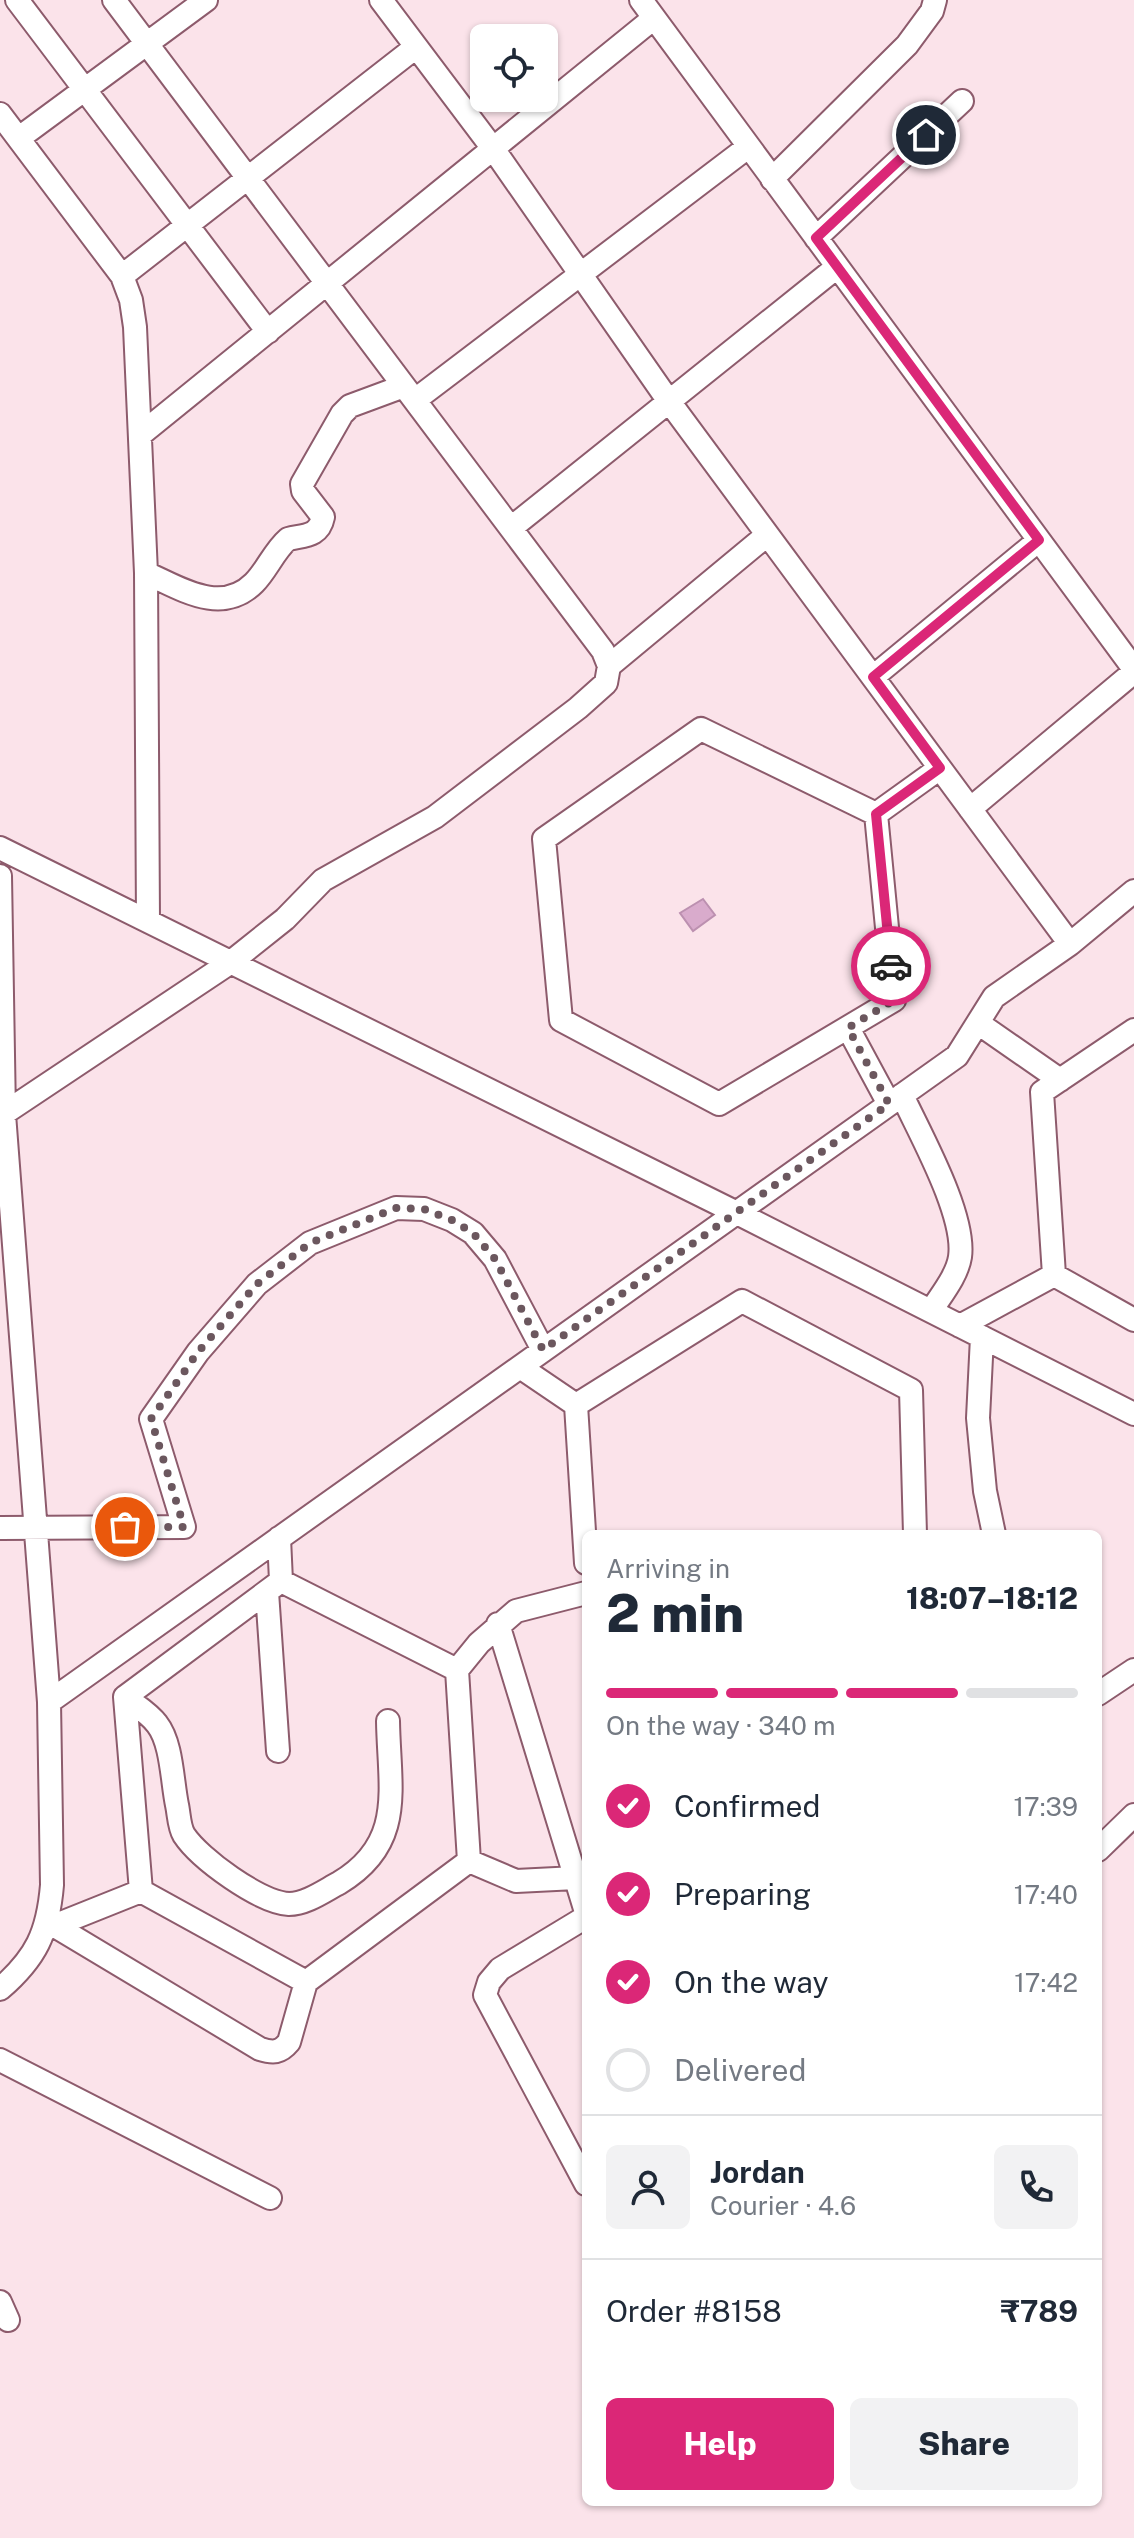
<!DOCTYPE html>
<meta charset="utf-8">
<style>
:root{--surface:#fff;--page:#f2f2f3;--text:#1f2937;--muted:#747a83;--line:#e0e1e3;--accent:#db2777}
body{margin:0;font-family:"Public Sans",sans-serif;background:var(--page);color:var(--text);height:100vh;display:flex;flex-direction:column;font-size:30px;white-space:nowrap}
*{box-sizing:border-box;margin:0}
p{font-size:26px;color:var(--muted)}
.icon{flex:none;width:44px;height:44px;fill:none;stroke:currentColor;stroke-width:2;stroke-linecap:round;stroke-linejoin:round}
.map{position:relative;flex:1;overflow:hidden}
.drawer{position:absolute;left:582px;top:1530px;width:520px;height:976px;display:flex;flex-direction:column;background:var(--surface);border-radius:12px;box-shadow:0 2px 6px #0004}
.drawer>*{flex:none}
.fabs{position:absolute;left:470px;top:24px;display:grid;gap:16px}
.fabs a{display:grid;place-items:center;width:88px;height:88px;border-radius:12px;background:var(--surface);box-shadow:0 2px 6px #0004;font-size:40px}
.pin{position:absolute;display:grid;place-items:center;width:68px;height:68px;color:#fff;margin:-34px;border:4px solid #fff;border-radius:50%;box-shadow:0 2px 8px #0007}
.courier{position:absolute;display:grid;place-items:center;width:80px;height:80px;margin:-40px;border:6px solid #db2777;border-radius:50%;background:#fff;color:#222;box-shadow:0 2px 10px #0007}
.head em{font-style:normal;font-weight:800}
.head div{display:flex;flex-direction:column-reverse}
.head{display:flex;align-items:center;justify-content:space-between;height:136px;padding:0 24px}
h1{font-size:52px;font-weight:800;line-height:60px}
.bar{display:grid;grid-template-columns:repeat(4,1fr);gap:12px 8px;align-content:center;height:96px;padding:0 24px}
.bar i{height:10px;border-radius:6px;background:var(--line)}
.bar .active{background:var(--accent)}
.bar p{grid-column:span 4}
.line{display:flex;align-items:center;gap:20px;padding:0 24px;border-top:2px solid var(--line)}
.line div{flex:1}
.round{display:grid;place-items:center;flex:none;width:84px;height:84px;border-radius:12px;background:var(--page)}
ol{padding:0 24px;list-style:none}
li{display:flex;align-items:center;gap:24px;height:88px}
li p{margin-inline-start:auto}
li .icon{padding:8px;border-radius:50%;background:var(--accent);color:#fff;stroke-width:4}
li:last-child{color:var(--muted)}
li i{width:44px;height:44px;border:4px solid var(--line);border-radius:50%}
.button{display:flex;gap:16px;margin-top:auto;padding:16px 24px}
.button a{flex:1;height:92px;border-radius:12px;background:var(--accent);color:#fff;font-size:32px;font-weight:800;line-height:92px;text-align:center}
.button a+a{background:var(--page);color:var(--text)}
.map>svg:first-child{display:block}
</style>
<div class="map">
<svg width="1134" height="2538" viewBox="0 0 1134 2538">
<rect width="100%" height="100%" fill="#fbe3ea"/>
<path fill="#d9abcc" stroke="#bc90b0" stroke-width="2" d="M703,899l12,16 -22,16 -13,-18z"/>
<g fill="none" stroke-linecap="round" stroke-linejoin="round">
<g stroke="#8d5b6c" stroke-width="26">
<path id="minor" d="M17,0l251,332
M381,0l113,150 174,250 402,544
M641,0l493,669
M0,114l122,162 9,24 4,27 11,246 2,348
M19,138l187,-138
M772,179l135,-134 25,-34 3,-11
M816,238l146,-137
M122,276l294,-229
M415,400l333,-253
M140,435l514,-417
M511,528l326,-261
M146,573c34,15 75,43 108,10 13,-13 20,-32 34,-44 16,-4 31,-2 35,-22l-20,-26 -1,-7 40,-70 8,-8 54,-20
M609,666l158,-131
M873,677l166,-137
M701,729l175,85 18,186 -175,104 -158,-84 -17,-181z
M970,809l164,-137
M876,814l64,-46
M0,848l737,365 397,201
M0,876l4,238 45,588 3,183c-4,48 -16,73 -52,104
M978,1023l82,57
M848,1028l41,76
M1134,1030l-92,62 12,183 80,45
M902,1095c18,39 64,120 58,162 -3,19 -19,38 -29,54
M0,1116l231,-154 54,-43 38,-39 112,-63 143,-109 28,-25 3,-17 -6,-15 -489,-651
M960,1326l94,-51
M982,1337l-4,81 7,73 9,43
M520,1367l56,38
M0,1528l184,-1 -33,-108 47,-67 59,-68 53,-41 86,-35 28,1 28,11 21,13 22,26 48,91
M279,1538l2,43 -156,116 16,194 165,91 163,-121 -12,-191 -176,-89
M586,1563l-10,-158 166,-104 169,89 4,144
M267,1592l11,159
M498,1624l88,288
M457,1670l22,-27 37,-32 70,-18
M1098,1694l36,-24
M125,1697c10,8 24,16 32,27 15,19 15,57 20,81 2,9 2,22 7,30 16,24 75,67 105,69 17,0 35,-13 50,-21 67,-40 50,-95 49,-162
M49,1702l908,-646 37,-59 76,-53 64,-53
M1098,1850l36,-35
M469,1861l47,20 60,-3
M586,1917l-86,52 -11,13 -4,13 101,189
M55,1926l205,123c13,4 20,4 29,-7l17,-60
M46,1929l95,-38
M0,2060l270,138
M0,2302l8,18"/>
</g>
<use href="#minor" stroke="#fff" stroke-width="22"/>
</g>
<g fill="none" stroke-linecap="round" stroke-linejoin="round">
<path stroke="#6b575e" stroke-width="8" stroke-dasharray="0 14.4" d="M125,1527h59l-33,-108 47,-67 59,-68 53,-41 86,-35 28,1 28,11 21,13 22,26 48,91 346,-246 -41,-76 46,-28 -3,-34"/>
<path stroke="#db2777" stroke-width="10" d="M891,966l-15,-152 64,-46 -67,-91 166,-137 -223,-302 110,-103"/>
</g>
</svg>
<div class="fabs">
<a><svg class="icon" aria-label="locate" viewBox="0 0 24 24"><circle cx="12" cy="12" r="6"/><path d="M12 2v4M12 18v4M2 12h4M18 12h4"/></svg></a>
</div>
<div class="pin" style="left:125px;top:1527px;background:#ea580c"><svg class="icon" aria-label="bag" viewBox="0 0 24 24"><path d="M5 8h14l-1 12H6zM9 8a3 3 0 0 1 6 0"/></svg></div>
<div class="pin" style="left:926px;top:135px;background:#1f2937"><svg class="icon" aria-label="home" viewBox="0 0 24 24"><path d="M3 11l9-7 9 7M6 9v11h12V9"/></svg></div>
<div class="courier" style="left:891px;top:966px"><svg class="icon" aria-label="car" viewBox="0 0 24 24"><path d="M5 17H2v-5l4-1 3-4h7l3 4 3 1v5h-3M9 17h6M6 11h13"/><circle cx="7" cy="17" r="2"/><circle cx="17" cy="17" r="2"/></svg></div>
<section class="drawer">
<div class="head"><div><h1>2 min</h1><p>Arriving in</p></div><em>18:07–18:12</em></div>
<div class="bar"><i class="active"></i><i class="active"></i><i class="active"></i><i></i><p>On the way · 340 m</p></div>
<ol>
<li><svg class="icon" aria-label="check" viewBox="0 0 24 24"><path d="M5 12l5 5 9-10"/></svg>Confirmed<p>17:39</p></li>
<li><svg class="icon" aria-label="check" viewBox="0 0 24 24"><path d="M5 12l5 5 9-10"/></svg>Preparing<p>17:40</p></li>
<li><svg class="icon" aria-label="check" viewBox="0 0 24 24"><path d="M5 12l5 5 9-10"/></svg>On the way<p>17:42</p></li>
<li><i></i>Delivered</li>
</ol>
<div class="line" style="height:144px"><a class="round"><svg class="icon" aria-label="person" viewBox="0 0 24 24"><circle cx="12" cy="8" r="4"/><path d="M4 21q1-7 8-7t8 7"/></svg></a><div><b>Jordan</b><p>Courier · 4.6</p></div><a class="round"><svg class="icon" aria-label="phone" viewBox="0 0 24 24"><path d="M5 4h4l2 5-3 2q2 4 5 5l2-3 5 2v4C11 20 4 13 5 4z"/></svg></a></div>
<div class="line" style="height:104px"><div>Order #8158</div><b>₹789</b></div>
<div class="button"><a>Help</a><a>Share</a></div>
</section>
</div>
